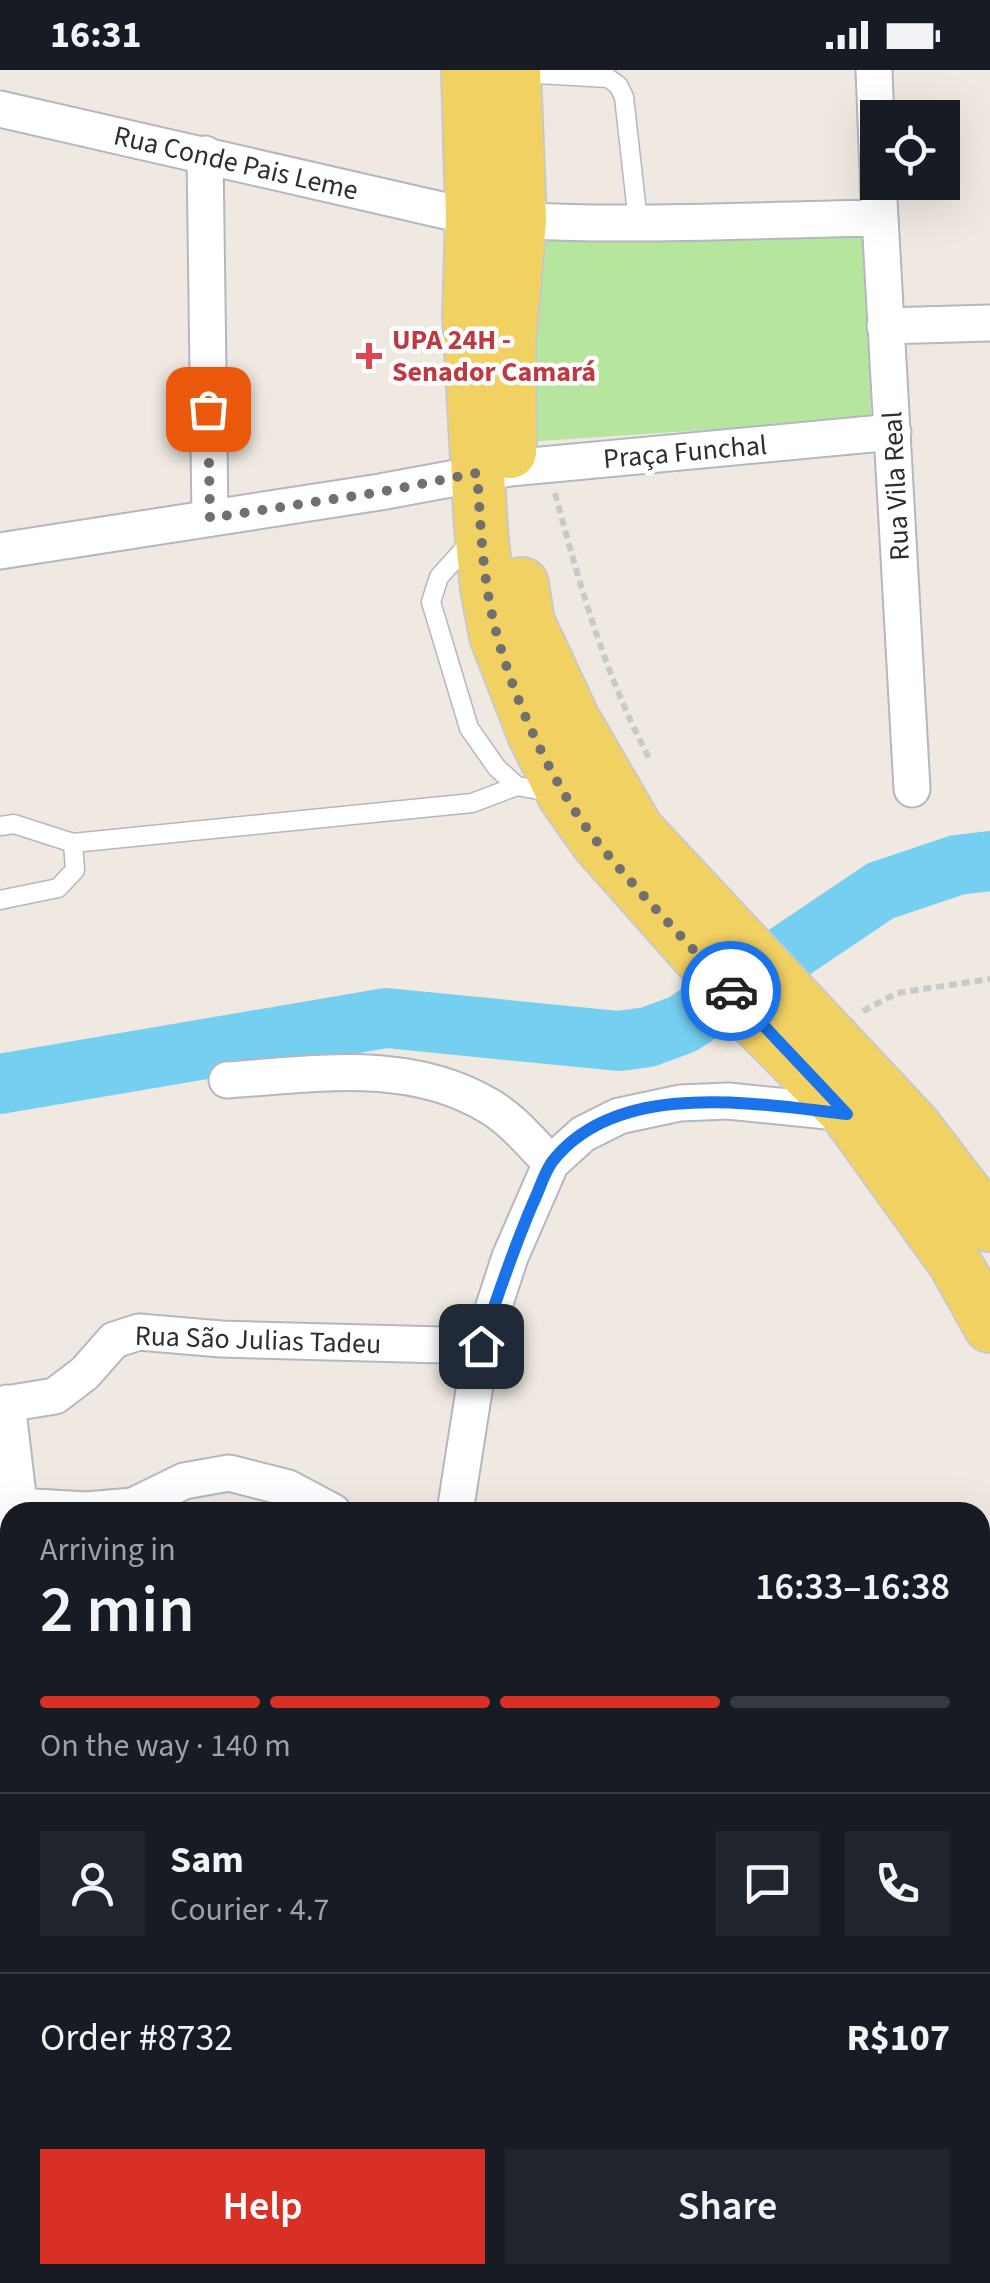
<!DOCTYPE html>
<meta charset="utf-8">
<style>
:root{--surface:#171b24;--page:#20242c;--text:#f1f3f6;--muted:#9ea1a6;--line:#363941;--accent:#d93025}
body{margin:0;font-family:"Source Sans 3",sans-serif;background:var(--page);color:var(--text);height:100vh;display:flex;flex-direction:column;font-size:38px;white-space:nowrap}
*{box-sizing:border-box;margin:0}
p{font-size:32px;color:var(--muted)}
.icon{flex:none;width:55px;height:55px;fill:none;stroke:currentColor;stroke-width:2;stroke-linecap:round;stroke-linejoin:round}
.map{position:relative;flex:1;overflow:hidden}
.drawer{position:absolute;left:0px;top:1432px;width:990px;height:782px;display:flex;flex-direction:column;background:var(--surface);border-radius:30px 30px 0 0;box-shadow:0 10px 40px #0002}
.drawer>*{flex:none}
.fabs{position:absolute;left:860px;top:30px;display:grid;gap:20px}
.fabs a{display:grid;place-items:center;width:100px;height:100px;border-radius:0px;background:var(--surface);box-shadow:0 10px 40px #0002;font-size:50px}
.pin{position:absolute;display:grid;place-items:center;width:85px;height:85px;color:#fff;margin:-42px;border-radius:20px;box-shadow:0 5px 15px #0006}
.courier{position:absolute;display:grid;place-items:center;width:100px;height:100px;margin:-50px;border:8px solid #1a73e8;border-radius:50%;background:#fff;color:#222;box-shadow:0 2px 12px #0007}
.summary em{font-style:normal;font-weight:600}
.summary div{display:flex;flex-direction:column-reverse}
.summary{display:flex;align-items:center;justify-content:space-between;height:170px;padding:0 40px}
h1{font-size:65px;font-weight:600;line-height:75px}
.bar{display:grid;grid-template-columns:repeat(4,1fr);gap:15px 10px;align-content:center;height:120px;padding:0 40px}
.bar i{height:12px;border-radius:8px;background:var(--line)}
.bar .active{background:var(--accent)}
.bar p{grid-column:span 4}
.line{display:flex;align-items:center;gap:25px;padding:0 40px;border-top:2px solid var(--line)}
.line div{flex:1}
.round{display:grid;place-items:center;flex:none;width:105px;height:105px;border-radius:0px;background:var(--page)}
.button{display:flex;gap:20px;margin-top:auto;padding:20px 40px}
.button a{flex:1;height:115px;border-radius:0px;background:var(--accent);color:#fff;font-size:40px;font-weight:600;line-height:115px;text-align:center}
.button a+a{background:var(--page);color:var(--text)}
.status{display:flex;justify-content:space-between;align-items:center;height:70px;padding:0 50px;background:var(--surface);direction:ltr}
.status svg{height:28px;fill:currentColor}
.map>svg:first-child{display:block}
</style>
<div class="status"><b>16:31</b><svg viewBox="0 0 49 12"><path d="M0 12V9h3v3zM5 12V6h3v6zM10 12V3h3v9zM15 12V0h3v12zM26 1h20v11H26zM47 4h2v5h-2z"/></svg></div>
<div class="map">
<svg width="990" height="2213" viewBox="0 0 990 2213">
<rect width="100%" height="100%" fill="#efe9e1"/>
<path fill="#b6e59e" d="M521,154l346,6 4,189 -346,23z"/>
<g fill="none" stroke-linecap="round" stroke-linejoin="round">
<path stroke="#75cff0" stroke-width="60" d="M0,1014l386,-66 233,23 29,-4 35,-13 197,-133 77,-26 33,-4"/>
<g stroke="#b4b7c1" stroke-width="21">
<path id="service" d="M520,3l88,5 10,7 6,12 14,125
M471,471l-32,36 -8,25 38,126 28,40 20,18 37,7
M0,756l14,-2 59,19 399,-40 45,-17
M0,830l58,-12 17,-18 -2,-27"/>
</g>
<g stroke="#b4b7c1" stroke-width="39">
<path id="minor" d="M874,0l4,102
M0,39l472,108c135,12 272,3 407,1
M205,84l5,364
M878,112l34,607
M885,256l105,-3
M0,481l380,-59 130,-24 383,-36
M227,1010c89,-6 182,-22 262,26 23,13 43,38 62,57
M7,1333l13,109
M0,1335l55,-9 30,-23 29,-33 25,-8 82,7 260,7
M0,1441l18,-5 68,4 47,-4 51,-25 45,-8 59,15 45,24
M455,1442l26,-166 29,-89 41,-94 32,-29 36,-18 61,-13 48,-2 119,12
M980,1494h10
M980,1805h10
M0,1832l10,-1
M0,1989l10,38
M980,2128h10
M275,2213l2,-8"/>
</g>
<g stroke="#c9c9c9" stroke-width="56">
<path id="primary" d="M468,0l4,147 -3,98 12,214 6,59 9,48 38,98 30,61 34,48 163,184 86,86 108,150 35,63
M510,382l-1,-107 11,-124 -6,-151
M522,514l6,38 45,97 65,112 277,296 75,98"/>
</g>
<path stroke="#c9c9c9" stroke-width="6" stroke-dasharray="8 5" stroke-linecap="butt" d="M555,423c24,90 50,182 94,265
M863,941l34,-18 93,-14"/>
<use href="#service" stroke="#fff" stroke-width="18"/>
<use href="#minor" stroke="#fff" stroke-width="35"/>
<use href="#primary" stroke="#f2d163" stroke-width="52"/>
</g>
<g fill="none" stroke-linecap="round" stroke-linejoin="round">
<path stroke="#726f6d" stroke-width="10" stroke-dasharray="0 18" d="M208,339l2,109 170,-26 97,-19c3,38 4,76 10,114 11,80 60,193 111,256 42,51 89,99 133,148"/>
<path stroke="#1a73e8" stroke-width="12" d="M481,1276c16,-49 32,-96 52,-143 6,-12 11,-30 19,-41 65,-84 205,-58 295,-48l-116,-123"/>
</g>
<path fill="#e0444e" stroke="#fff" stroke-width="4" d="M364 271h10v10h10v10h-10v10h-10v-10h-10v-10h10z"/>
<g text-anchor="middle" dominant-baseline="central" stroke-width="9" stroke-linejoin="round" paint-order="stroke">
<g font-size="28" fill="#2e2e2e" stroke="#fff">
<text transform="translate(236 93) rotate(13)">Rua Conde Pais Leme</text>
<text transform="translate(685 382) rotate(-5)">Praça Funchal</text>
<text transform="translate(896 416) rotate(-93)">Rua Vila Real</text>
<text transform="translate(258 1270) rotate(2)">Rua São Julias Tadeu</text>
</g>
<g font-size="28" font-weight="bold" fill="#be3a42" stroke="#fff" text-anchor="start">
<text x="392" y="270">UPA 24H -<tspan x="392" dy="32">Senador Camará</tspan></text>
</g>
</g>
</svg>
<div class="fabs">
<a><svg class="icon" aria-label="locate" viewBox="0 0 24 24"><circle cx="12" cy="12" r="6"/><path d="M12 2v4M12 18v4M2 12h4M18 12h4"/></svg></a>
</div>
<div class="pin" style="left:208px;top:339px;background:#ea580c"><svg class="icon" aria-label="bag" viewBox="0 0 24 24"><path d="M5 8h14l-1 12H6zM9 8a3 3 0 0 1 6 0"/></svg></div>
<div class="pin" style="left:481px;top:1276px;background:#1f2937"><svg class="icon" aria-label="home" viewBox="0 0 24 24"><path d="M3 11l9-7 9 7M6 9v11h12V9"/></svg></div>
<div class="courier" style="left:731px;top:921px"><svg class="icon" aria-label="car" viewBox="0 0 24 24"><path d="M5 17H2v-5l4-1 3-4h7l3 4 3 1v5h-3M9 17h6M6 11h13"/><circle cx="7" cy="17" r="2"/><circle cx="17" cy="17" r="2"/></svg></div>
<section class="drawer">
<div class="summary"><div><h1>2 min</h1><p>Arriving in</p></div><em>16:33–16:38</em></div>
<div class="bar"><i class="active"></i><i class="active"></i><i class="active"></i><i></i><p>On the way · 140 m</p></div>
<div class="line" style="height:180px"><a class="round"><svg class="icon" aria-label="person" viewBox="0 0 24 24"><circle cx="12" cy="8" r="4"/><path d="M4 21q1-7 8-7t8 7"/></svg></a><div><b>Sam</b><p>Courier · 4.7</p></div><a class="round"><svg class="icon" aria-label="chat" viewBox="0 0 24 24"><path d="M4 5h16v11H9l-5 4z"/></svg></a><a class="round"><svg class="icon" aria-label="phone" viewBox="0 0 24 24"><path d="M5 4h4l2 5-3 2q2 4 5 5l2-3 5 2v4C11 20 4 13 5 4z"/></svg></a></div>
<div class="line" style="height:130px"><div>Order #8732</div><b>R$107</b></div>
<div class="button"><a>Help</a><a>Share</a></div>
</section>
</div>
